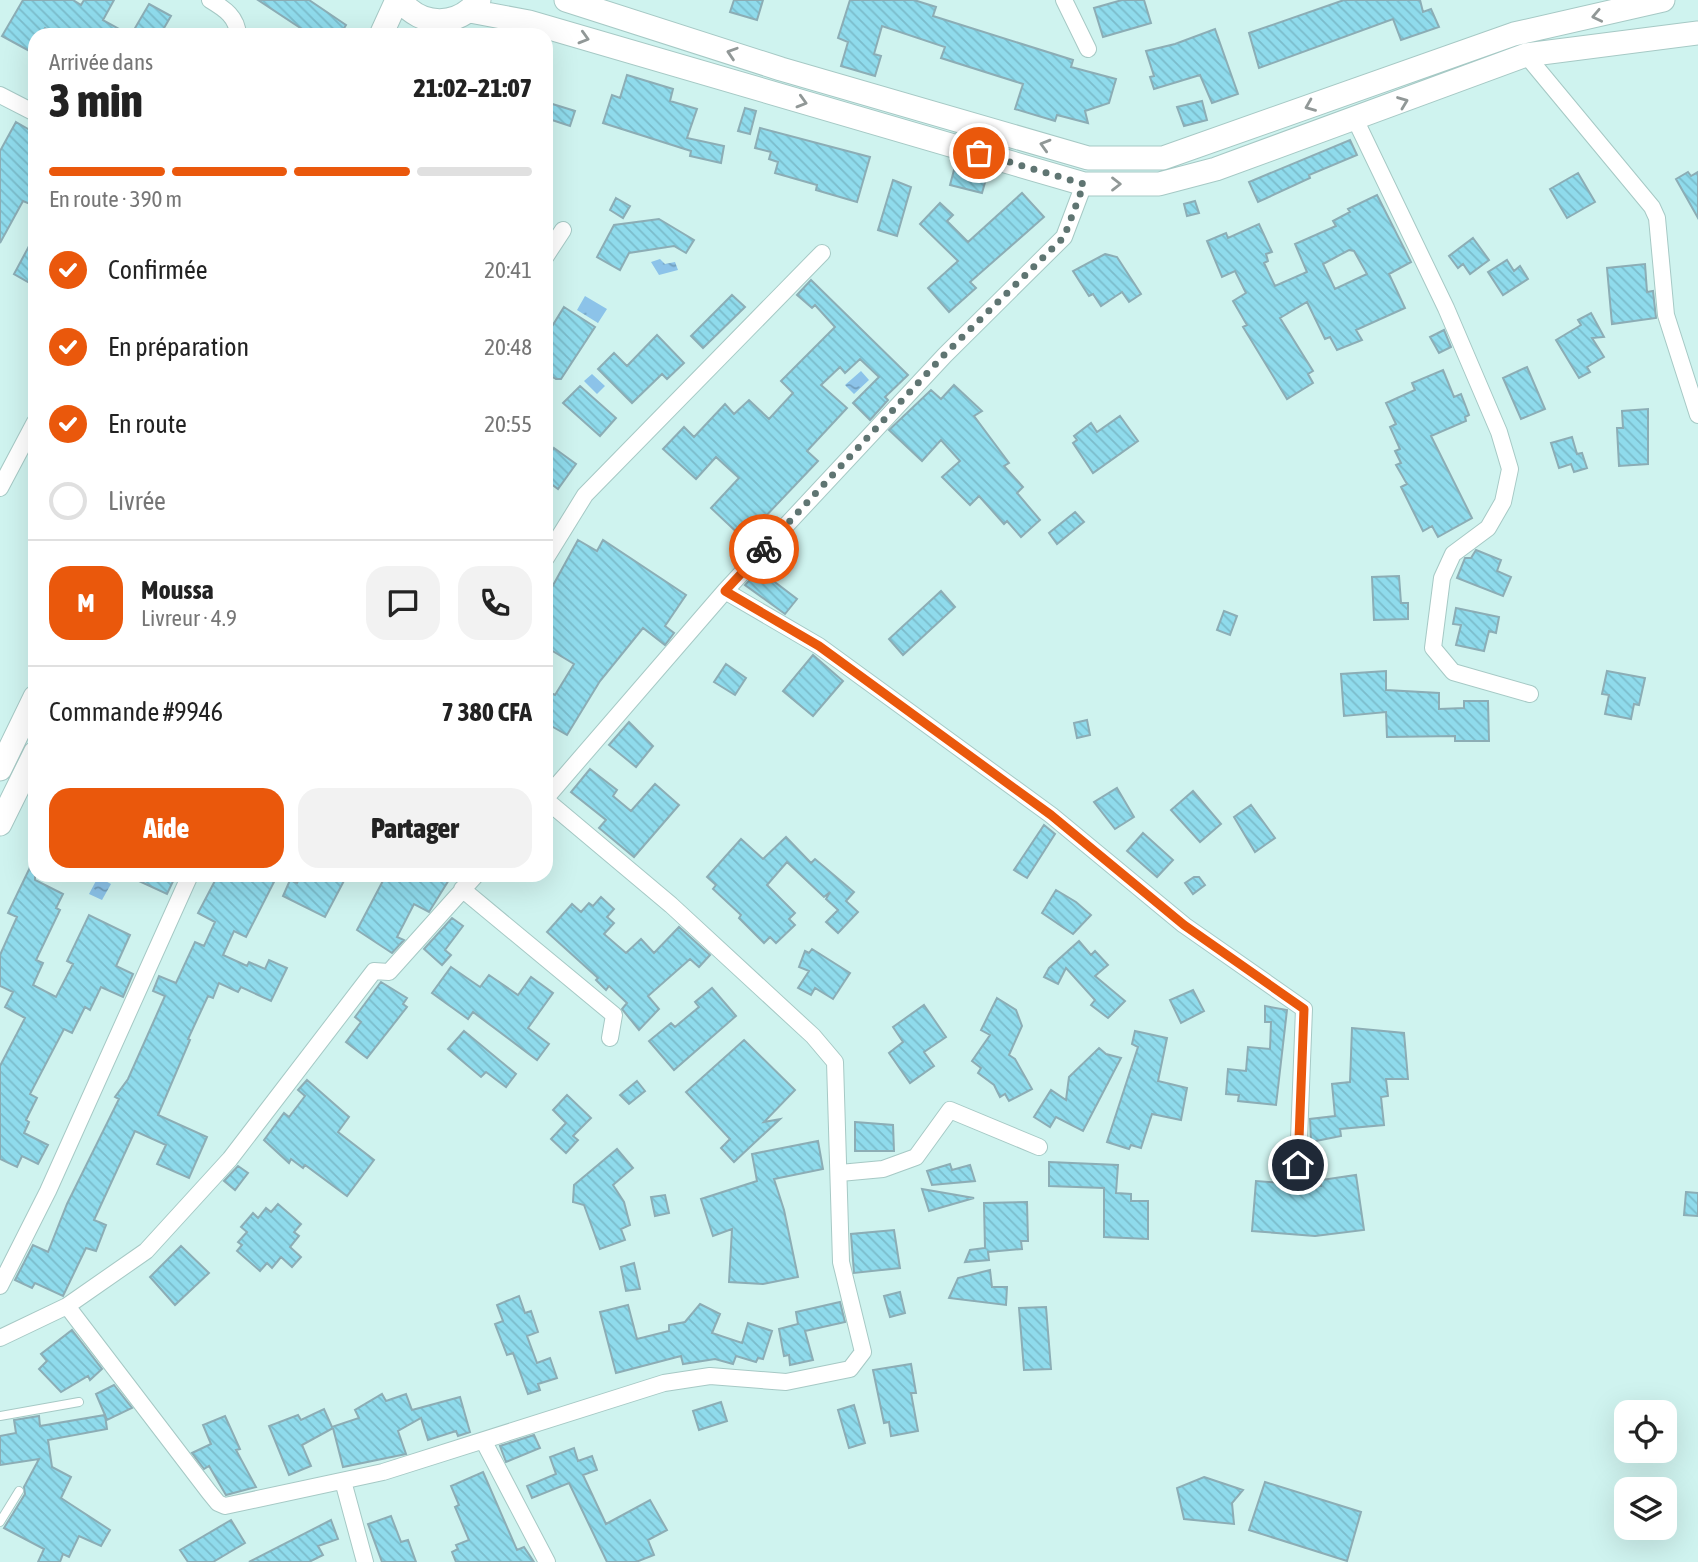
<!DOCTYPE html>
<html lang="fr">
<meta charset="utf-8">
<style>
:root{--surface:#fff;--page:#f2f2f2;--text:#222;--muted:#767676;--line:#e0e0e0;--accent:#ea580c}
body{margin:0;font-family:"Asap Condensed",sans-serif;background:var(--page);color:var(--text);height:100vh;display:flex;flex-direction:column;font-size:26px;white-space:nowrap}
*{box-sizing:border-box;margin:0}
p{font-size:23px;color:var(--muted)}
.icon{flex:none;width:38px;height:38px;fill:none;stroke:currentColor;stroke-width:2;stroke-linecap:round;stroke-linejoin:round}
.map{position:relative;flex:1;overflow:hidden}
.side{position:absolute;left:28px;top:28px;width:525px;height:854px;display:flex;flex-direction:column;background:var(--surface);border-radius:21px;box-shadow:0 7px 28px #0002}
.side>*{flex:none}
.controls{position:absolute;left:1614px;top:1400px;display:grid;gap:14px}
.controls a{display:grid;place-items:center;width:63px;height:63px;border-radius:14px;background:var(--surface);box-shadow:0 7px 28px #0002;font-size:35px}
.pin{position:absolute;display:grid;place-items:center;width:60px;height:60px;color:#fff;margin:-30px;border:4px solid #fff;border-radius:50%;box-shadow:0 2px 7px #0007}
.courier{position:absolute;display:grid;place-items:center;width:70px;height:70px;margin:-35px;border:5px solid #ea580c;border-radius:50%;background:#fff;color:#222;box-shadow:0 2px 9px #0007}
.overview em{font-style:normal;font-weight:800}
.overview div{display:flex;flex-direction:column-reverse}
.overview{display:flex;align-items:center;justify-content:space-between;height:119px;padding:0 21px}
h1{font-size:46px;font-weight:800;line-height:52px}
.bar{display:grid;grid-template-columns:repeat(4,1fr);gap:10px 7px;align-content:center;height:84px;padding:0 21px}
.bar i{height:9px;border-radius:5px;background:var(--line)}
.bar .selected{background:var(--accent)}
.bar p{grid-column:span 4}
.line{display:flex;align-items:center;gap:18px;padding:0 21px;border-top:2px solid var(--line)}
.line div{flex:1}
.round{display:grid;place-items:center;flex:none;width:74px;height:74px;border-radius:21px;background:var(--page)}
ol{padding:0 21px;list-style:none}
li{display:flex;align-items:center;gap:21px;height:77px}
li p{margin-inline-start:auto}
li .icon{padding:7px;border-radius:50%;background:var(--accent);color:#fff;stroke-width:4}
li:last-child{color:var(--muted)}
li i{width:38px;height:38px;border:4px solid var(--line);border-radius:50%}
.action{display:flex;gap:14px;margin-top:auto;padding:14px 21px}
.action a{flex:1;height:80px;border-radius:21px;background:var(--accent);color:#fff;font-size:28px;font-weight:800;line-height:80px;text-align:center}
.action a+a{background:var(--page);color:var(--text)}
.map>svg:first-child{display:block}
</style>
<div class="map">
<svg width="1698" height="1562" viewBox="0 0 1698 1562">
<defs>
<pattern id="water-ripples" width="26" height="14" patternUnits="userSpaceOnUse" patternTransform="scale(1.75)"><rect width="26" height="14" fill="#8cc3e9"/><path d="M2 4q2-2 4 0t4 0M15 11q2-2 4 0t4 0" fill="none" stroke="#729fbd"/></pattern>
<pattern id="building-back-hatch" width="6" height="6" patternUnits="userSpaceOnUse" patternTransform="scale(1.75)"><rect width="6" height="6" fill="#8fdbec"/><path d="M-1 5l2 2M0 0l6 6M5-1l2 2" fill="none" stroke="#7bbccb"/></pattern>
</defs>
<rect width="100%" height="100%" fill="#cff3ef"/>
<path fill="url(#water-ripples)" d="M660,259l5,5 10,-2 3,8 -19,5 -8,-13z
M585,296l22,13 -9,14 -21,-13z
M861,371l8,9 -15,14 -9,-9z
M592,374l13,12 -8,8 -13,-13z
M98,877l13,7 -9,16 -13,-6z"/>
<path fill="url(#building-back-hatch)" stroke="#8cadb5" stroke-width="2" fill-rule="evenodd" d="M23,0h50l8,5 3,-5h30l-11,20 27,15h-73l-12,-7 -4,7h-6v19l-33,-18z
M258,0h51l37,25 -6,10h-29z
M734,0h29l-6,20 -27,-8z
M850,0h64l22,7 -3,9 140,44 -2,7 45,12 -7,24 -24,8 3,12 -31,-8 -2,6 -40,-12 8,-25 -82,-26 4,-11 -63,-21 -8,28 7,2 -6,20 -34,-10 7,-24 -10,-4z
M1122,0h22l7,23 -48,14 -9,-29z
M1344,0h76l3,12 8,-3 8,18 -38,13 -8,-21 -134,49 -10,-35z
M149,4l22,12 -11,19h-29z
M1215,29l23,65 -26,9 -12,-28 -46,14 -4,-12 4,-1 -8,-25 29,-7z
M627,75l46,14 -3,12 27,8 -10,29 37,8 -3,17 -31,-7 1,-5 -88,-28 9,-28 8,3z
M1202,101l5,19 -23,6 -7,-19z
M546,102l29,9 -5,15 -24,-8z
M745,108l11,3 -6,23 -12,-3z
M16,122l19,11v73l-12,-5 -23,42v-92z
M760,128l110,29 -13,45 -41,-12 1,-5 -42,-12 3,-11 -9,-3 2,-7 -16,-4z
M1350,140l7,15 -48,20 1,3 -52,24 -9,-20z
M954,170l32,9 -4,14 -32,-8z
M1688,172l3,4 7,-4v46l-22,-39z
M1578,173l17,29 -28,16 -17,-29z
M893,180l18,7 -14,49 -19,-6z
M1022,193l22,24 -74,65 6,6 -27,24 -21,-24 30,-27 -38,-37 20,-21 13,12 -6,6 21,21z
M1377,195l34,67 -22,12 16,34 -49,22 6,10 -25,10 -7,-13 -5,2 -18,-37 -27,16 33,53 -5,3 5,9 -26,16 -44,-72 4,-2 -14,-24 13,-8 -11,-22 -13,6 -15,-36 19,-8 2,5 31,-14 13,28 -6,2 2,7 -4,2 11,23 32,-14 -12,-28 41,-18 -3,-5 17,-9 -2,-3zM1349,250l5,1 13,23 -32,15 -12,-25z
M616,198l14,8 -7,12 -13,-8z
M1195,201l4,12 -12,3 -3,-12z
M659,219l35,21 -8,13 -12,-7 -45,7 -9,17 -23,-13 17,-32z
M35,235v51l-21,-12z
M1473,238l16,22 -19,14 -7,-10 -5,4 -9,-12z
M1105,254l12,3 24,37 -12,8 -7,-10 -21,14 -8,-12 -4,2 -16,-25z
M1507,260l7,11 6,-5 8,13 -25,16 -15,-23z
M1645,264l2,28 6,-1 3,27 -44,6 -5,-56z
M811,280l97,95 -23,22 3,3 -18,20 -17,-17 26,-26 -19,-18 -15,14 -5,-6 -19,18 26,23 -40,43 11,10 -74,78 -33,-31 28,-30 -23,-21 -20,22 -33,-30 21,-22 10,10 31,-33 9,10 15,-14 20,19 24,-26 -12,-12 54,-54 -20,-22 -3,3 -15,-13z
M732,295l13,12 -42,41 -12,-12z
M564,307l31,20 -34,52h-5l-10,-6v-37z
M1591,313l13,24 -12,1 12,19 -17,10 3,5 -11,6 -23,-38 25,-15 -3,-5z
M1444,330l7,17 -12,6 -9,-16z
M657,335l27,28 -17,16 -5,-5 -30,29 -34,-34 16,-16 13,13z
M1527,367l18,42 -24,10 -18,-41z
M1443,370l11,27 7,-3 8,21 -4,2 1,4 -35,15 41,82 -34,19 -6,-11 -9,5 -22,-44 6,-3 -11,-19 5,-2 -6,-12 5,-2 -10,-22 6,-3 -10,-21 29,-13 -3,-7z
M954,385l28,26 -8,5 35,47 -5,3 19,21 -6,6 23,27 -19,17 -14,-16 -3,3 -25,-28 -9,9 -28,-28 18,-16 -19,-21 -19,21 -33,-31 42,-40 10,9z
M580,386l36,32 -16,18 -37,-33z
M1648,409v55l-29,2 -2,-38h6l-1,-17z
M1120,416l18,25 -45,32 -20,-30 4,-3 -3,-4 17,-13 6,9z
M1572,437l5,17 5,-1 5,15 -13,4 -3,-8 -12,4 -8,-25z
M554,448l22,16 -18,25 -12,-9v-31l5,3z
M1075,512l9,10 -27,22 -8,-11z
M578,540l19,11 6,-11 83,55 -21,31 9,7 -9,12 -22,-17 -43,53 -33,54 -21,-12v-23l5,-7 4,2 19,-31 -28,-17v-49z
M1476,550l25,10 -4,11 14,6 -8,19 -46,-18 8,-20h6z
M759,570l38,29 -12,15 -40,-29z
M1399,576l2,27h7v16l-34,1 -2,-43z
M941,591l14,16 -52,48 -14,-16z
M1456,608l43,9 -3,16 -7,-2 -5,20 -28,-6 5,-20 -8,-1z
M1224,611l13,5 -7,19 -13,-5z
M813,655l30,26 -30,35 -30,-25z
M726,664l20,14 -11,17 -21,-13z
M1386,671v19l53,3v16l25,-1v-7h24l1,40h-34v-5l-68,1 -1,-25 -42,4 -3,-42z
M1607,671l38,7 -6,27 -5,-1 -3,15 -26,-5 4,-19 -7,-1z
M1087,720l3,15 -13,3 -3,-15z
M629,722l24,24 -17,21 -27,-22z
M590,769l27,21 -4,6 18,15 24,-27 24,21 -45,52 -35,-29 7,-8 -35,-28z
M1117,788l17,29 -19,12 -21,-27z
M1193,791l28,33 -21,18 -29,-32z
M1251,805l24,33 -20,14 -21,-35z
M1044,825l11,9 -28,44 -13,-8z
M1143,833l30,27 -16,17 -30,-26z
M786,837l25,26 4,-4 39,33 -8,9 12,11 -20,21 -12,-11 12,-12 -12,-11 4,-7 -6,5 -37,-35 -20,23 28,28 -6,6 6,6 -19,18 -6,-6 -6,6 -25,-25 2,-3 -28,-26 3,-4 -9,-8 34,-38 22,20z
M35,857v23l28,14 -7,14 4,2 -24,50 7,3 -10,22 23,12 17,-33 -6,-3 22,-46 41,20 -14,31 17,8 -10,23 -22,-10 -11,23 -5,-3 -13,26 -8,-4 -34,65 7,4 -11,22 3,2 -5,11 24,12 -10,19 -16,-8 -5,11 -17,-8v-93l25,-48 -20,-11 8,-15 -13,-6v-31l17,-38 -9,-4z
M126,875h50l-9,19z
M218,875h48l9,5 -29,57 -12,-6 -11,24 24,11 2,-4 16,7 4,-9 18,8 -16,33 -30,-14 -3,5 -19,-9 -6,15 -5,-2 -20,43 2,1 -32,75 49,22 -18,41 -32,-14 9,-19 -31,-14 -41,89 12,5 -10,26 -10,-3 -23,48 -28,-13 -3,5 -17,-8 18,-35 15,7 19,-48 52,-105 -4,-2 13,-18 37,-83 -12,-5 6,-15 17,7 19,-41 9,4 11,-24 -17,-9z
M301,875h46l-22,42 -42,-21 7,-16 7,3z
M386,875h66l-23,37 -15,-8 -17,33 7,3 -12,13 -35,-23z
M1194,877h5l6,8 -12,9 -8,-11z
M1056,890l20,12 15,13 -18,19 -31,-21z
M601,897l13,12 -7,8 7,6 -10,11 22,19 15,-14 13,14 25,-26 31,28 -11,12 -9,-8 -42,37 11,13 -20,21 -17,-21 5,-6 -18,-17 -3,4 -10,-10 2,-2 -51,-46 25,-28 9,8 8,-9 4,3z
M452,918l11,8 -18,24 6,5 -9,10 -18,-16z
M1079,941l12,14 4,-4 13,14 -13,11 30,25 -17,17 -17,-13 4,-5 -29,-32 -8,16 -14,-7 5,-9z
M812,949l38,24 -17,26 -18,-11 -4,7 -13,-7 11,-17 -10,-4 6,-16 4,2z
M451,967l29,20 9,-12 29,20 13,-18 22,16 -25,35 21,16 -12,16 -64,-48 -5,7 -36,-26z
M381,982l26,16 -4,6 4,3 -40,51 -21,-16 15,-20 -6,-5z
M712,988l24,28 -62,54 -25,-29 22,-18 4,4 24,-20 -4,-5z
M1193,990l11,21 -23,12 -11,-23z
M997,998l19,12 6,16 -13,29 6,4 17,30 -23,12 -4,-7 -5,3 -6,-12 -16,-12 3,-5 -9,-7 18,-26 -9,-5z
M924,1005l22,32 -22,15 10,14 -24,17 -21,-30 14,-11 -10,-15z
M1265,1006l22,4 -11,95 -38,-4 1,-6 -13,-1 2,-25 18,2 2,-24 22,2 1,-27h-6z
M1352,1028l52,5 4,46h-22l2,17 -7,1 3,28 -44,4 1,7 -30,6 -1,-23 25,-3 -3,-32 18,-2z
M464,1031l52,43 -10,13 -20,-15 -5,5 -33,-28z
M1135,1031l32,7 -9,43 29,7 -6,32 -29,-6 -11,34 -10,-3 -2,4 -22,-7 31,-95 -6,-3z
M744,1040l51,50 -31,32 16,-3 -46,43 -13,-14 9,-9 -44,-47z
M1099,1048l7,6 15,4 -38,73 -27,-14 -6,10 -16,-10 17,-27 15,10 3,-23z
M307,1080l42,37 -11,15 36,28 -27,36 -42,-31 -2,3 -12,-9 -2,4 -25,-23 20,-27 5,4 16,-21 -7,-6z
M637,1081l8,10 -16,13 -9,-9z
M567,1095l24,23 -18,18 5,4 -12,13 -15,-14 15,-16 -13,-13z
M855,1122l38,3 1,26h-39z
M818,1141l5,28 -49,10 10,31 14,67 -35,7 -34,-2 3,-53 -19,7 -12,-37 56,-18 -5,-27z
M617,1149l16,19 -20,17 11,17 6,23 -9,4 4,11 -25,9 -16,-44 -11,-3 1,-17z
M1049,1162l69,3 -2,28 15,1v7h17v38l-44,-2v-49l-55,-2z
M950,1164l2,6 18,-5 5,16 -43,4 -5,-14z
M238,1166l10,7 -13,17 -11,-9z
M1356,1175l8,55 -49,6 -63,-5 4,-50 65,5v-6z
M922,1189l52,9 -45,13z
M1686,1192l12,1v23l-14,-1z
M665,1195l4,18 -14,3 -4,-19z
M1027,1202l1,39h-7l1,8 -34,3 1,8 -24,2 5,-12 15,-2 -1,-45z
M278,1204l23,20 -7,8 5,4 -9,11 11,10 -9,10 -11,-10 -9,11 -5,-5 -7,8 -23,-20 5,-6 -4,-3 9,-10 -6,-5 12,-14 5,5 8,-10 5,4z
M894,1230l6,38 -46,5 -3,-39z
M181,1246l28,27 -34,32 -25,-28z
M634,1263l6,26 -14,2 -5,-24z
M990,1270l2,17h15l-1,18 -57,-7 9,-20z
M900,1292l5,21 -15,4 -6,-21z
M519,1296l6,17 6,-2 7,21 -11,4 10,27 13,-5 7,20 -19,6 2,6 -12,4 -15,-41 -6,2 -12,-31 8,-3 -6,-16z
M840,1302l5,20 -40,9 8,29 -23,5 -1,-10 -5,1 -5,-27 19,-5 -2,-12z
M700,1304l20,10 -8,19 30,10 6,-20 24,8 -9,28 -5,-1 -2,4 -20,-6 -3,8 -18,-5 -32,5 -2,-8 -65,17 -16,-61 28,-7 9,34 32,-8v-6l16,-3z
M1046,1307l5,62 -27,1 -5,-62z
M72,1330l30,39 -12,11 -2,-4 -27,16 -22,-23 8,-8 -6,-7z
M911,1364l5,29h-5l7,38 -27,5 -2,-14 -5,1 -11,-53z
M114,1385l18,23 -25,12 -11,-26z
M382,1394l4,7 20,-7 6,16 48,-13 10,35 -12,4 -2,-5 -28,9 -7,-22 -23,13 8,23 -63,13 -10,-39 -31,17 9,21 -22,9 -20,-49 29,-11 3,5 23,-11 8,18 27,-9 -4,-8z
M721,1402l6,19 -28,9 -6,-19z
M854,1405l11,38 -16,5 -11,-38z
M105,1415l2,14 -59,11 4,27 19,10 -10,21 49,32 -9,16 -22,-10 -10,21 -6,-3 -3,8h-22l6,-13 -40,-21 21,-34 -1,-7 15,-28 -39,6v-29l16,-3 -2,-13 25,-4 1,10z
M225,1416l15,33 -4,1 20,37 -30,8 -17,-29 -5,3 -12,-16 19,-9 -8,-19z
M534,1435l6,13 -34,14 -6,-16z
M574,1448l4,13 14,-5 5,14 -14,5 23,49 44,-24 17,30 -19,10 6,15 -18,7h-29l-38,-79 -37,15 -5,-12 29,-12 -6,-17z
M483,1472l34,78 7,-3 10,15h-78l-4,-10 6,-3 -2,-4 13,-5 -14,-33 4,-2 -8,-19z
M1204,1477l39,13 -11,13 2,21 -50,-5 -7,-31z
M1265,1482l96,30 -14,49 -98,-31z
M391,1516l10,26 7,-2 8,22h-34l-14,-38z
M231,1520l14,23 -32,19h-25l-8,-12z
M331,1520l7,19 -20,7 5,9 -14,7h-60z"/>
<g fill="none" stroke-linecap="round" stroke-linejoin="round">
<g stroke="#a6c9c5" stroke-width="10">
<path id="lane" d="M0,1416l79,-14
M0,1522l19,-31"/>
</g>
<g stroke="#a6c9c5" stroke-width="18">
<path id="street" d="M210,0c15,9 27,17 28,35
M1064,0l24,49
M1526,55l126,152 5,11 9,97 32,100
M0,95l35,18
M1355,119l91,189 53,124 11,37 -7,33 -15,26 -35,26 -11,24 -9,70 20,24 77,22
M546,256l17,-26
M0,488l35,-66
M546,558l39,-63 237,-242
M725,591l94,55 232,169 133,110 120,84 -6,156
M546,798l179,-207 220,-236 119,-118 20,-53
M462,889l152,126 -4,23
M840,1173l43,-4 33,-12 34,-47 89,37
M0,1286l48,-95 142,-316
M67,1306l142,186 9,11 7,3 158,-34 281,-89 46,-7 76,6 64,-13 13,-17 -22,-90 -6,-200 -22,-26 -142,-131 -125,-105
M0,1338l67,-32 79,-55 84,-92 144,-188 15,1 87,-97
M484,1442l63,120
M343,1481l22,81"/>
</g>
<g stroke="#a6c9c5" stroke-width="25">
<path id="secondary" d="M400,0c22,28 58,27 79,0
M566,0l215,69 307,89h75l351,-124 149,-34
M470,11l59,11 555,162h75l57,-15 310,-114 172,-22
M381,35l16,-35
M0,769l35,-72
M0,824l35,-71"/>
</g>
<use href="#lane" stroke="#fff" stroke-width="8"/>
<use href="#street" stroke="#fff" stroke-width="16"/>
<use href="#secondary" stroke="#fff" stroke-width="23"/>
</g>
<defs><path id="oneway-chevron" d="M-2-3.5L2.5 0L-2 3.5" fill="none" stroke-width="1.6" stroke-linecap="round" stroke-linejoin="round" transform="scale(1.75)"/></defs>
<g stroke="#919897">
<use href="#oneway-chevron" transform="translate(1597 16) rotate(168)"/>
<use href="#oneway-chevron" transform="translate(584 38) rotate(16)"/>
<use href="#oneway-chevron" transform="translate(732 53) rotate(-162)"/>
<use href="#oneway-chevron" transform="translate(802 102) rotate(16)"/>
<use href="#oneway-chevron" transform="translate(1403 102) rotate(-21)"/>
<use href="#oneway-chevron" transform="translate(1310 106) rotate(158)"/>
<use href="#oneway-chevron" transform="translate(1045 145) rotate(-164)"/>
<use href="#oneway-chevron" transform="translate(1116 184)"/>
</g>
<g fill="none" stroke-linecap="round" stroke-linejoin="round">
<path stroke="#5f7572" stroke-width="7" stroke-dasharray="0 12.6" d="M764,549l180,-194 120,-118 20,-53 -105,-31"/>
<path stroke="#ea580c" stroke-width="9" d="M764,549l-39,42 94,55 232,169 133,110 120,84 -6,156"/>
</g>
</svg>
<div class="controls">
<a><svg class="icon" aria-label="locate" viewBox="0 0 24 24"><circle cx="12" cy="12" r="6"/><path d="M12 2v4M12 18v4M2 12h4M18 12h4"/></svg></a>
<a><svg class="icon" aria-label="layers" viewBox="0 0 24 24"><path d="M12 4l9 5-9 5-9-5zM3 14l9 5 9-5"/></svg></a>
</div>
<div class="pin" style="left:979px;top:153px;background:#ea580c"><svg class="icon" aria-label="bag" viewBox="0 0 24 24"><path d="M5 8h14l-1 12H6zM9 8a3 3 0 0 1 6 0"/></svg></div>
<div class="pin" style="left:1298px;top:1165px;background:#1f2937"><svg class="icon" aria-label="home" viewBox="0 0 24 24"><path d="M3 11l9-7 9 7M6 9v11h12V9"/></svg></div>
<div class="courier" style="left:764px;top:549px"><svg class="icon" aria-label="bike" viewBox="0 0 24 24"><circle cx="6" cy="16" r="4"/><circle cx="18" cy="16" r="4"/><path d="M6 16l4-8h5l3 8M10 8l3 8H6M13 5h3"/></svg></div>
<section class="side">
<div class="overview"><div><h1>3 min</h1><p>Arrivée dans</p></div><em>21:02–21:07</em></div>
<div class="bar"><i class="selected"></i><i class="selected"></i><i class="selected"></i><i></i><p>En route · 390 m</p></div>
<ol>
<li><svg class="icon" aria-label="check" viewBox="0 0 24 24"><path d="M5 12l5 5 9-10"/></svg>Confirmée<p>20:41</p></li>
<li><svg class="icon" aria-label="check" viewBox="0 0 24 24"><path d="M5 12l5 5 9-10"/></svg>En préparation<p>20:48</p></li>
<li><svg class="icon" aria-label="check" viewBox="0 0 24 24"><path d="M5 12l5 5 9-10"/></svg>En route<p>20:55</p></li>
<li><i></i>Livrée</li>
</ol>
<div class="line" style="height:126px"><b class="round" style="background:var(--accent);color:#fff">M</b><div><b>Moussa</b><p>Livreur · 4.9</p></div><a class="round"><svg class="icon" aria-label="chat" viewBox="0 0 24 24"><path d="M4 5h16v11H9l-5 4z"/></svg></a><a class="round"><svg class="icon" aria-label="phone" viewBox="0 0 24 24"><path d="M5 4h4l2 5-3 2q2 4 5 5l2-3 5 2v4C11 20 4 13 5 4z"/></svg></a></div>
<div class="line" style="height:91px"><div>Commande #9946</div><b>7 380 CFA</b></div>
<div class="action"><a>Aide</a><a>Partager</a></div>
</section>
</div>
